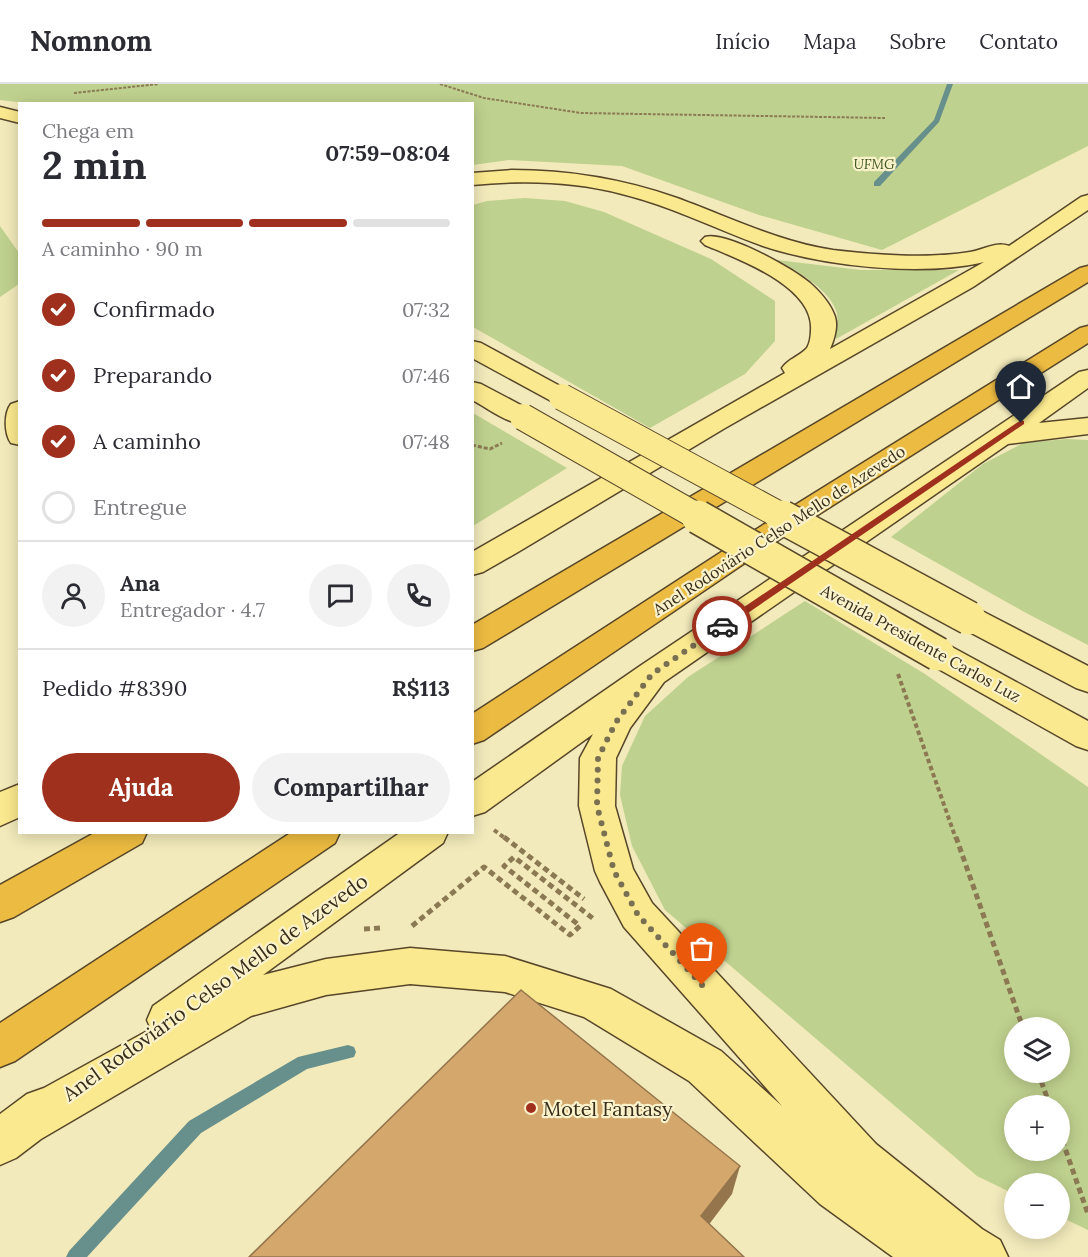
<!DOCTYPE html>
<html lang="pt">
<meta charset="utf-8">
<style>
:root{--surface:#fff;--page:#f2f2f3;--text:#2b2b33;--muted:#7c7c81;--line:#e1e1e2;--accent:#9f301e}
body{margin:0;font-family:Lora,serif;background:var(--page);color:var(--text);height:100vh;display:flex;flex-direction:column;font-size:22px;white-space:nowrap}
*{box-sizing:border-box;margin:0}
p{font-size:20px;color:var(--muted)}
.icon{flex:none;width:33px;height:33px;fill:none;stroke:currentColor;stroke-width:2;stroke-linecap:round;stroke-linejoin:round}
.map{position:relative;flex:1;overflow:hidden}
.panel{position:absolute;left:18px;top:18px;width:456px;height:732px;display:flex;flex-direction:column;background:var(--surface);border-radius:0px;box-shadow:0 3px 15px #0003}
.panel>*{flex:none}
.tools{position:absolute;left:1004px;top:933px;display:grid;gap:12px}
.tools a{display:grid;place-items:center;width:66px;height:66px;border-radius:50%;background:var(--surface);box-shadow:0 3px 15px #0003;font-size:30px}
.pin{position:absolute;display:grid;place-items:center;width:51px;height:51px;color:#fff;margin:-62px -26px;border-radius:50% 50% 50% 0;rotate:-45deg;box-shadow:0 0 6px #0007}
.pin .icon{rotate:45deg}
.courier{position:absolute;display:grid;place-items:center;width:60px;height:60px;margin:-30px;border:4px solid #9f301e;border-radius:50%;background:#fff;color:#222;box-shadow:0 2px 8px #0007}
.headline em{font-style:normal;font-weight:800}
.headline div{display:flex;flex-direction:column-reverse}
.headline{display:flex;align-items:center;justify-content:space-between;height:102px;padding:0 24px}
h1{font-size:39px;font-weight:800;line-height:45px}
.bar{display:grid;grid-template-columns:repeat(4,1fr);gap:9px 6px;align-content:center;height:72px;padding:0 24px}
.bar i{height:8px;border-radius:4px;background:var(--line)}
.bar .selected{background:var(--accent)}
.bar p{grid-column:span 4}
.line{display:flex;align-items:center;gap:15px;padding:0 24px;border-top:2px solid var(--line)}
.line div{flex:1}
.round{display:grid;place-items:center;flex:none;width:63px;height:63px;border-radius:32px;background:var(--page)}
ol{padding:0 24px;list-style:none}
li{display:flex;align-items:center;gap:18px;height:66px}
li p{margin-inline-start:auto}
li .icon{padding:6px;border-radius:50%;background:var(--accent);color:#fff;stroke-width:4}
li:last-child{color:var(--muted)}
li i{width:33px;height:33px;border:3px solid var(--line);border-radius:50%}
.primary-button{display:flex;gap:12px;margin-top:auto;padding:12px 24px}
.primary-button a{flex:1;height:69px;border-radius:36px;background:var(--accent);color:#fff;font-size:24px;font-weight:800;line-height:69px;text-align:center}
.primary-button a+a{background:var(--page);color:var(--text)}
header{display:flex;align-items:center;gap:36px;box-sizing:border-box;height:84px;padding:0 30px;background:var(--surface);border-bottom:2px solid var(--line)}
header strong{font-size:28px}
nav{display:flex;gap:33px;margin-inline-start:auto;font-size:21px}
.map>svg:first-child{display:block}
</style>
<header>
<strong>Nomnom</strong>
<nav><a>Início</a><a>Mapa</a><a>Sobre</a><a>Contato</a></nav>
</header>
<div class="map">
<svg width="1088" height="1173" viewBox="0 0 1088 1173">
<rect width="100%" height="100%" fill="#f2eabb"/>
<path fill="#bfd18e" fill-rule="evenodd" d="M0,0h1088v62l-206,104 -123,-35 -137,-49 -113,-6 -36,5 -1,-61 -447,-1 -25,-3z
M525,114l40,3 39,11 107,47 64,42v40l-30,33 -95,54 -177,-101v-122l14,-4z
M0,142l19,27v31l-19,13z
M777,176l84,10h98l-123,69c0,-8 2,-18 1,-25 -5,-23 -41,-44 -60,-54z
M473,329l94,55 -94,58h-1z
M1067,355l21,1v205l-60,-31 -137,-77 92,-73 40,-21z
M805,517l120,73 163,113v443l-29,-14v-32h-45v10l-37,-18 -312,-266 -33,-64 -12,-51 2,-29 23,-50 43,-39zM1014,944h45v44h-45zM1014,1022h45v44h-45z"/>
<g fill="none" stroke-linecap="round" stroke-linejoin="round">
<path fill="#67908c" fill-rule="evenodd" d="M947,0h6l-14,38 -59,64h-6v-4l60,-62z
M348,961l6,2 2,5 -2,5 -47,12 -106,64 -114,124h-21l3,-6 120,-130 109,-64z"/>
<g stroke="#574629" stroke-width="3">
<path id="primary" d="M0,23l20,5v11l-20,-5z
M512,86c57,0 111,9 165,28 52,19 102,44 156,52 44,5 93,9 137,2 13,-2 26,-11 39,-6l72,-49 7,-2v15l-115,77 -248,141 -207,124 -35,20 -11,3v-23l313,-179 -3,-5c6,-9 18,-12 25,-20 3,-5 4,-13 4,-18 3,-44 -73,-71 -106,-85l-4,-4 4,-4c21,-6 87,31 105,46 10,9 21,21 25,34 3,10 -1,23 -5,32l154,-87c-62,15 -161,4 -221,-16 -47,-17 -92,-40 -141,-52 -49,-13 -99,-14 -150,-9v-12z
M472,257l9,2 90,49 4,5 -4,5 -9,3 -9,-3 -81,-44z
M1088,286v18l-49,35 49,-5v16l-80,10 -344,238 -34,46 -14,30 -1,48 18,63 19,34 224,241 106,85 18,11 8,17h-115l-73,-53 -131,-123 -105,-64 -79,-25 -95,-8 -84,11 -75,21 -210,123 -25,19 -16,7v-51l27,-20 17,-6 107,-59 -4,-9 6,-14 248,-174h47l-5,11 -180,132 63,-16 84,-11 95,8 106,33 110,62 61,55 -158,-179 -24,-45 -5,-11 -16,-65 1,-48 13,-24 -108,78 -13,4v-34l168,-116 439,-294z
M472,298l9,2 51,27 4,6 -4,6c-21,5 -42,-14 -60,-23z
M20,317v44l-9,-2c-7,-10 -7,-30 0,-39z
M969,523l11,3 108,56v26l-12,-4 -118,-62 -5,-8 5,-8z
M938,559l12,3 138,75v29l-12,-4 -150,-84 -4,-8 4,-8z
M20,700v33l-20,9v-34z"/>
</g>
<g stroke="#574629" stroke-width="3">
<path id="highway" d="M1088,182v16l-605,366 -11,3v-26l608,-357z
M1088,242v17l-305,194 -299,203 -12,4v-30l291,-189 317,-197z
M96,748h51l-5,11 -128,74 -14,5v-37z
M292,748h48l-5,11 -320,218 -15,6v-44z"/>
</g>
<path stroke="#8b7953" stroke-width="2" stroke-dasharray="3 1.5" stroke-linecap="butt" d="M440,0l44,14 97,15 304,5
M74,9l85,-9"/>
<path stroke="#8b7953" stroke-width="3" stroke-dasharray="4 2" stroke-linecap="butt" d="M472,361l18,4 12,-6"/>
<path stroke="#8b7953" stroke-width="4" stroke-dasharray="4.5 3" stroke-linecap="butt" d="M898,590l58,165
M494,746l12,9"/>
<path stroke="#8b7953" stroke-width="5" stroke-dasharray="6 4" stroke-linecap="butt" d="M504,753l80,62
M956,753l67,191
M412,842l72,-59 86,68 10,-9 -76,-60 10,-9 81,63
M364,845l16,-1
M1038,988l12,34
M1059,1047l29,83"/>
<use href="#primary" fill="#fae98e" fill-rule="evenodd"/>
<use href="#highway" fill="#ecbb41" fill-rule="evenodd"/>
<g stroke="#574629" stroke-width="28" stroke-linecap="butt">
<path id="primary-bridge-far1" d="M562,313l223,121
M523,333l177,101"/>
</g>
<g stroke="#574629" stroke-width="36" stroke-linecap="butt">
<path id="primary-bridge" d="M698,433l240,137
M782,433l187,101"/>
</g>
<use href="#primary-bridge-far1" stroke="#fae98e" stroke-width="26"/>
<use href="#primary-bridge" stroke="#fae98e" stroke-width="33"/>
</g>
<path fill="#94754c" d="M740,1082l-8,28 -37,49 6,-27z"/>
<path fill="#d4a76d" stroke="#94754c" stroke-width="1.5" d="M521,906l219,176 -39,50 43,41h-495z"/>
<path fill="#9f301e" d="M1021,336l3,1v3l-298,204h-7v-4z"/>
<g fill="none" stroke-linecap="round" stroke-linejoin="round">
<path stroke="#796f52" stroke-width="6" stroke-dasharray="0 10.8" d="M702,901l-64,-70 -24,-44 -17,-65 1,-48 18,-36 36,-48 70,-48"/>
</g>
<circle fill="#9f301e" stroke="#f9f2cb" stroke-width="2" cx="531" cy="1024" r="6"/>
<g text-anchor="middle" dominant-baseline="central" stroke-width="4.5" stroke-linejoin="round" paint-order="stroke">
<g font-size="14" font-style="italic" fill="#40571e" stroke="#f9f2cb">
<text x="874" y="80">UFMG</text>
</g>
<g font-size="16" fill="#382d1a" stroke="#f9f2cb">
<text transform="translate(779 446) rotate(-33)">Anel Rodoviário Celso Mello de Azevedo</text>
<text transform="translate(921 559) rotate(29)">Avenida Presidente Carlos Luz</text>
</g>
<g font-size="20" fill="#382d1a" stroke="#f9f2cb">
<text transform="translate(215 903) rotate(-36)">Anel Rodoviário Celso Mello de Azevedo</text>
</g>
<g font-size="20" fill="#382d1a" stroke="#f9f2cb" text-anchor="start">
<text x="543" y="1024">Motel Fantasy</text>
</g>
</g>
</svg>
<div class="tools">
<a><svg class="icon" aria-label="layers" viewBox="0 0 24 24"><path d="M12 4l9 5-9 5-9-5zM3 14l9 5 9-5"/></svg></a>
<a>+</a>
<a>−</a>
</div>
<div class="pin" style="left:702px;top:901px;background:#ea580c"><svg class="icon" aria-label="bag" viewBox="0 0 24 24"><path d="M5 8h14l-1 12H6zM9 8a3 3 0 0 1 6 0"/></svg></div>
<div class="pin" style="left:1021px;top:339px;background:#1f2937"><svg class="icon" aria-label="home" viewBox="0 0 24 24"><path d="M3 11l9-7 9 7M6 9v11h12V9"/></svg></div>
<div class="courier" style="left:722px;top:542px"><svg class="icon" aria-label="car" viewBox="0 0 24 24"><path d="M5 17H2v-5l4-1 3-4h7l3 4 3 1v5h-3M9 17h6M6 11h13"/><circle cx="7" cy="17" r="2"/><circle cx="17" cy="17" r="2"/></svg></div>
<section class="panel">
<div class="headline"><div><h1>2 min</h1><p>Chega em</p></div><em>07:59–08:04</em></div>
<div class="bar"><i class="selected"></i><i class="selected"></i><i class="selected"></i><i></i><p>A caminho · 90 m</p></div>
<ol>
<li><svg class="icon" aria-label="check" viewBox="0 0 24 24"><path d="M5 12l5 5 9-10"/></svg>Confirmado<p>07:32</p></li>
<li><svg class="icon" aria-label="check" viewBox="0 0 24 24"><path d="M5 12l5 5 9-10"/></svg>Preparando<p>07:46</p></li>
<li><svg class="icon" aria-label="check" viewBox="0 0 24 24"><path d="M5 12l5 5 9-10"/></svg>A caminho<p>07:48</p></li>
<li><i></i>Entregue</li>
</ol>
<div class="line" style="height:108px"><a class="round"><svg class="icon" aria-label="person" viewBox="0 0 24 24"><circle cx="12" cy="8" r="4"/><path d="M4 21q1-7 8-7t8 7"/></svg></a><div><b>Ana</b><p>Entregador · 4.7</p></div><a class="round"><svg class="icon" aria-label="chat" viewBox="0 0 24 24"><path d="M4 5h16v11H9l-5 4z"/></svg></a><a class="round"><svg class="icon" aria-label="phone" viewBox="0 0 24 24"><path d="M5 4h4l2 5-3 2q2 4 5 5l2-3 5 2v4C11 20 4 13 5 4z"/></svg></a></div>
<div class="line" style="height:78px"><div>Pedido #8390</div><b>R$113</b></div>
<div class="primary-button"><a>Ajuda</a><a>Compartilhar</a></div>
</section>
</div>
